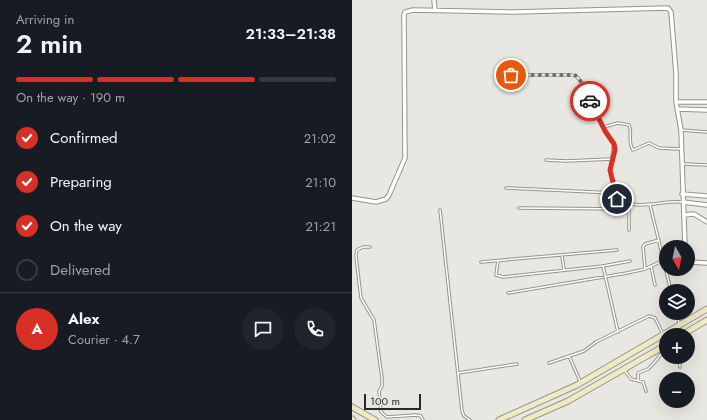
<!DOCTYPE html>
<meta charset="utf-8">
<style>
:root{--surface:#171b24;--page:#20242c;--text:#f1f3f6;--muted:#9ea1a6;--line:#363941;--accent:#d93025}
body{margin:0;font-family:Jost,sans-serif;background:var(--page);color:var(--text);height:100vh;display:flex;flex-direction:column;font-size:15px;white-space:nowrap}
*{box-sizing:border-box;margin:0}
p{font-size:13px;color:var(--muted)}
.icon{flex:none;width:22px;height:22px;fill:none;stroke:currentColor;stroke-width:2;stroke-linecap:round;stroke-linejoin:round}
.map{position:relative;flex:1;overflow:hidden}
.drawer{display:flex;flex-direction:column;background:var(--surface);width:352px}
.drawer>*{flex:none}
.needle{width:26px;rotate:171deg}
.fabs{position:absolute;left:307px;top:240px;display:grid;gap:8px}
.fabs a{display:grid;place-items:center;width:36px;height:36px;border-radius:50%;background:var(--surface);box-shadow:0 4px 16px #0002;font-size:20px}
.scale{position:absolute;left:12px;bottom:10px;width:57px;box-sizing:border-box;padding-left:4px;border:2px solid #2a2a28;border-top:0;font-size:11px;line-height:14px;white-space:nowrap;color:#2a2a28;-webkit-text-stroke:3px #e8e7e1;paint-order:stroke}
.pin{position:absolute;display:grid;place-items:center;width:34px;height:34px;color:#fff;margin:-17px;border:2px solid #fff;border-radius:50%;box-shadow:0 1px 4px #0007}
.courier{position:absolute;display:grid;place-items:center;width:40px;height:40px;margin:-20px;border:3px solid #d93025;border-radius:50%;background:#fff;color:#222;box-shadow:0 1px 5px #0007}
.overview em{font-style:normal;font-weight:600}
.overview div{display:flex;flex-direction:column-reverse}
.overview{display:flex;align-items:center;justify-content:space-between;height:68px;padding:0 16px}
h1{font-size:26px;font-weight:600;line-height:30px}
.bar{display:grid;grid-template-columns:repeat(4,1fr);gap:6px 4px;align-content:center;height:48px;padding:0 16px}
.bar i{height:5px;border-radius:3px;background:var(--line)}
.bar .current{background:var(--accent)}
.bar p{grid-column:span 4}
.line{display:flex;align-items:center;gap:10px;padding:0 16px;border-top:1px solid var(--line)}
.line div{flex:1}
.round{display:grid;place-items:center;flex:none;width:42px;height:42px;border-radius:21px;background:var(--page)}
ol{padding:0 16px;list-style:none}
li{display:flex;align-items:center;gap:12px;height:44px}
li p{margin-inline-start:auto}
li .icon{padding:4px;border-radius:50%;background:var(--accent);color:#fff;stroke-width:4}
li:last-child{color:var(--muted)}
li i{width:22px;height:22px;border:2px solid var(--line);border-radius:50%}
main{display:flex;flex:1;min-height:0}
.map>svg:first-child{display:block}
</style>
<main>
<section class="drawer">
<div class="overview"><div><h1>2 min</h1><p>Arriving in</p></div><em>21:33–21:38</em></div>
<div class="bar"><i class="current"></i><i class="current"></i><i class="current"></i><i></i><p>On the way · 190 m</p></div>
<ol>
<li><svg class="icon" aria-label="check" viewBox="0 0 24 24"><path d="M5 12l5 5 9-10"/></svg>Confirmed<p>21:02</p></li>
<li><svg class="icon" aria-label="check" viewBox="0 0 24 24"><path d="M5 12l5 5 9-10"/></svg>Preparing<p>21:10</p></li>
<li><svg class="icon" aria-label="check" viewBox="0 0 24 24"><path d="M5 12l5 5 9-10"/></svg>On the way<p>21:21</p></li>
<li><i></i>Delivered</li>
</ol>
<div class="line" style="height:72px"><b class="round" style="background:var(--accent);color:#fff">A</b><div><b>Alex</b><p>Courier · 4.7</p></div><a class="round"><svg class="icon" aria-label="chat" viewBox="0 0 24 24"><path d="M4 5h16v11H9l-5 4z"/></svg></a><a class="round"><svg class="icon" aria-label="phone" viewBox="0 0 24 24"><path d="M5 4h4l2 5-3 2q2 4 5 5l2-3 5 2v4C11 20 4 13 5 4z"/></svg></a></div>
</section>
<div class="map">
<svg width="355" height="420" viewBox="0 0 355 420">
<rect width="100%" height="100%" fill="#e8e7e1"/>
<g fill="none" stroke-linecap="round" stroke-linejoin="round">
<g stroke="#94938e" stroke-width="3.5">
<path id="lane" d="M144,75h76l5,2 8,9 7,20 13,25 9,12 -4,27 7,29c18,12 46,1 66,3
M252,127l14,-4 11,2c4,8 -2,16 4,25l16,-7 10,5 21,1
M329,130l26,2
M194,160l20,1 46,-2
M331,164l24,1
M154,188l109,5
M298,205l21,86
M167,208l109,1
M88,210l22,201 2,5 6,4
M277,230v-27
M18,247h-7l-6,3 -1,6 5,42 13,22 8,58v8l-3,5 2,21 6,5 29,-2 5,1 2,4
M210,256l2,14
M146,261l-2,14 7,2 100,-11 27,-5
M129,262l136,-12
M251,266l15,66
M299,266l4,19
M293,268l-2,-21 2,-3 14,-4
M156,293l119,-20 18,-4 19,-9
M325,313l2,10
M217,356l11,25
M327,357l1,10
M197,363l35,-12 12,-9 53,-26 6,2 7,14
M273,371l6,8 12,3 3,9
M106,373l59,-9
M286,381v-8l10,-4 7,-7 11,-15"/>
</g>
<g stroke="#94938e" stroke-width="5.5">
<path id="street" d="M82,0l1,10
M324,102h31
M325,109l30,1
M330,194l25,2
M0,198l24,4 10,-3 3,-4 16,-37 -1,-143 1,-3 8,-2 101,2 154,-4 3,4 5,61v29l5,28 4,117
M331,202l24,3
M332,215l10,-1 13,8
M312,260l2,-1
M336,262l19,1"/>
</g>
<g stroke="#94938e" stroke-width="7">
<path id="secondary" d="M330,335l25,-15
M0,407l23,13
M0,419l1,1
M147,420l78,-35 130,-76
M173,420l43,-19 98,-56"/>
</g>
<use href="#lane" stroke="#fff" stroke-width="1.5"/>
<use href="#street" stroke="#fff" stroke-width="3.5"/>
<use href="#secondary" stroke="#efeac2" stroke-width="5"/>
</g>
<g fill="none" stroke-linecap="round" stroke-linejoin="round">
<path stroke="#6c6c69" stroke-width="4" stroke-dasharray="0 7.2" d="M159,75h64l10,11 5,15"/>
<path stroke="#d93025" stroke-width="5" d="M238,101l15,30 9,13 1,6 -5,20 7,29"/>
</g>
</svg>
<div class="fabs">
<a><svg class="needle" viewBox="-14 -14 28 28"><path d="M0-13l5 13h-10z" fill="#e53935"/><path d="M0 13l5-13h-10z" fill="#9ea1a6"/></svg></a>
<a><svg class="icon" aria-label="layers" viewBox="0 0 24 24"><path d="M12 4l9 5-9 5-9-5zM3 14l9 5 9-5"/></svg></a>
<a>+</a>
<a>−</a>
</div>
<div class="scale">100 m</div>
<div class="pin" style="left:159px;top:75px;background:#ea580c"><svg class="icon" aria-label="bag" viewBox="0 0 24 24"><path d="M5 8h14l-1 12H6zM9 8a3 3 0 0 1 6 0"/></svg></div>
<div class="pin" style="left:265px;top:199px;background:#1f2937"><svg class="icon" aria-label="home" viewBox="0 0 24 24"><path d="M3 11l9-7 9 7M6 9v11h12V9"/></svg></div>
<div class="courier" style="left:238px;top:101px"><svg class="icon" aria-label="car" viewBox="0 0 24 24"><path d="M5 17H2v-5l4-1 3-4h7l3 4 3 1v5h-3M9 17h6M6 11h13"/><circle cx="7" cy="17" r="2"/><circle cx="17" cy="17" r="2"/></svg></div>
</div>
</main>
